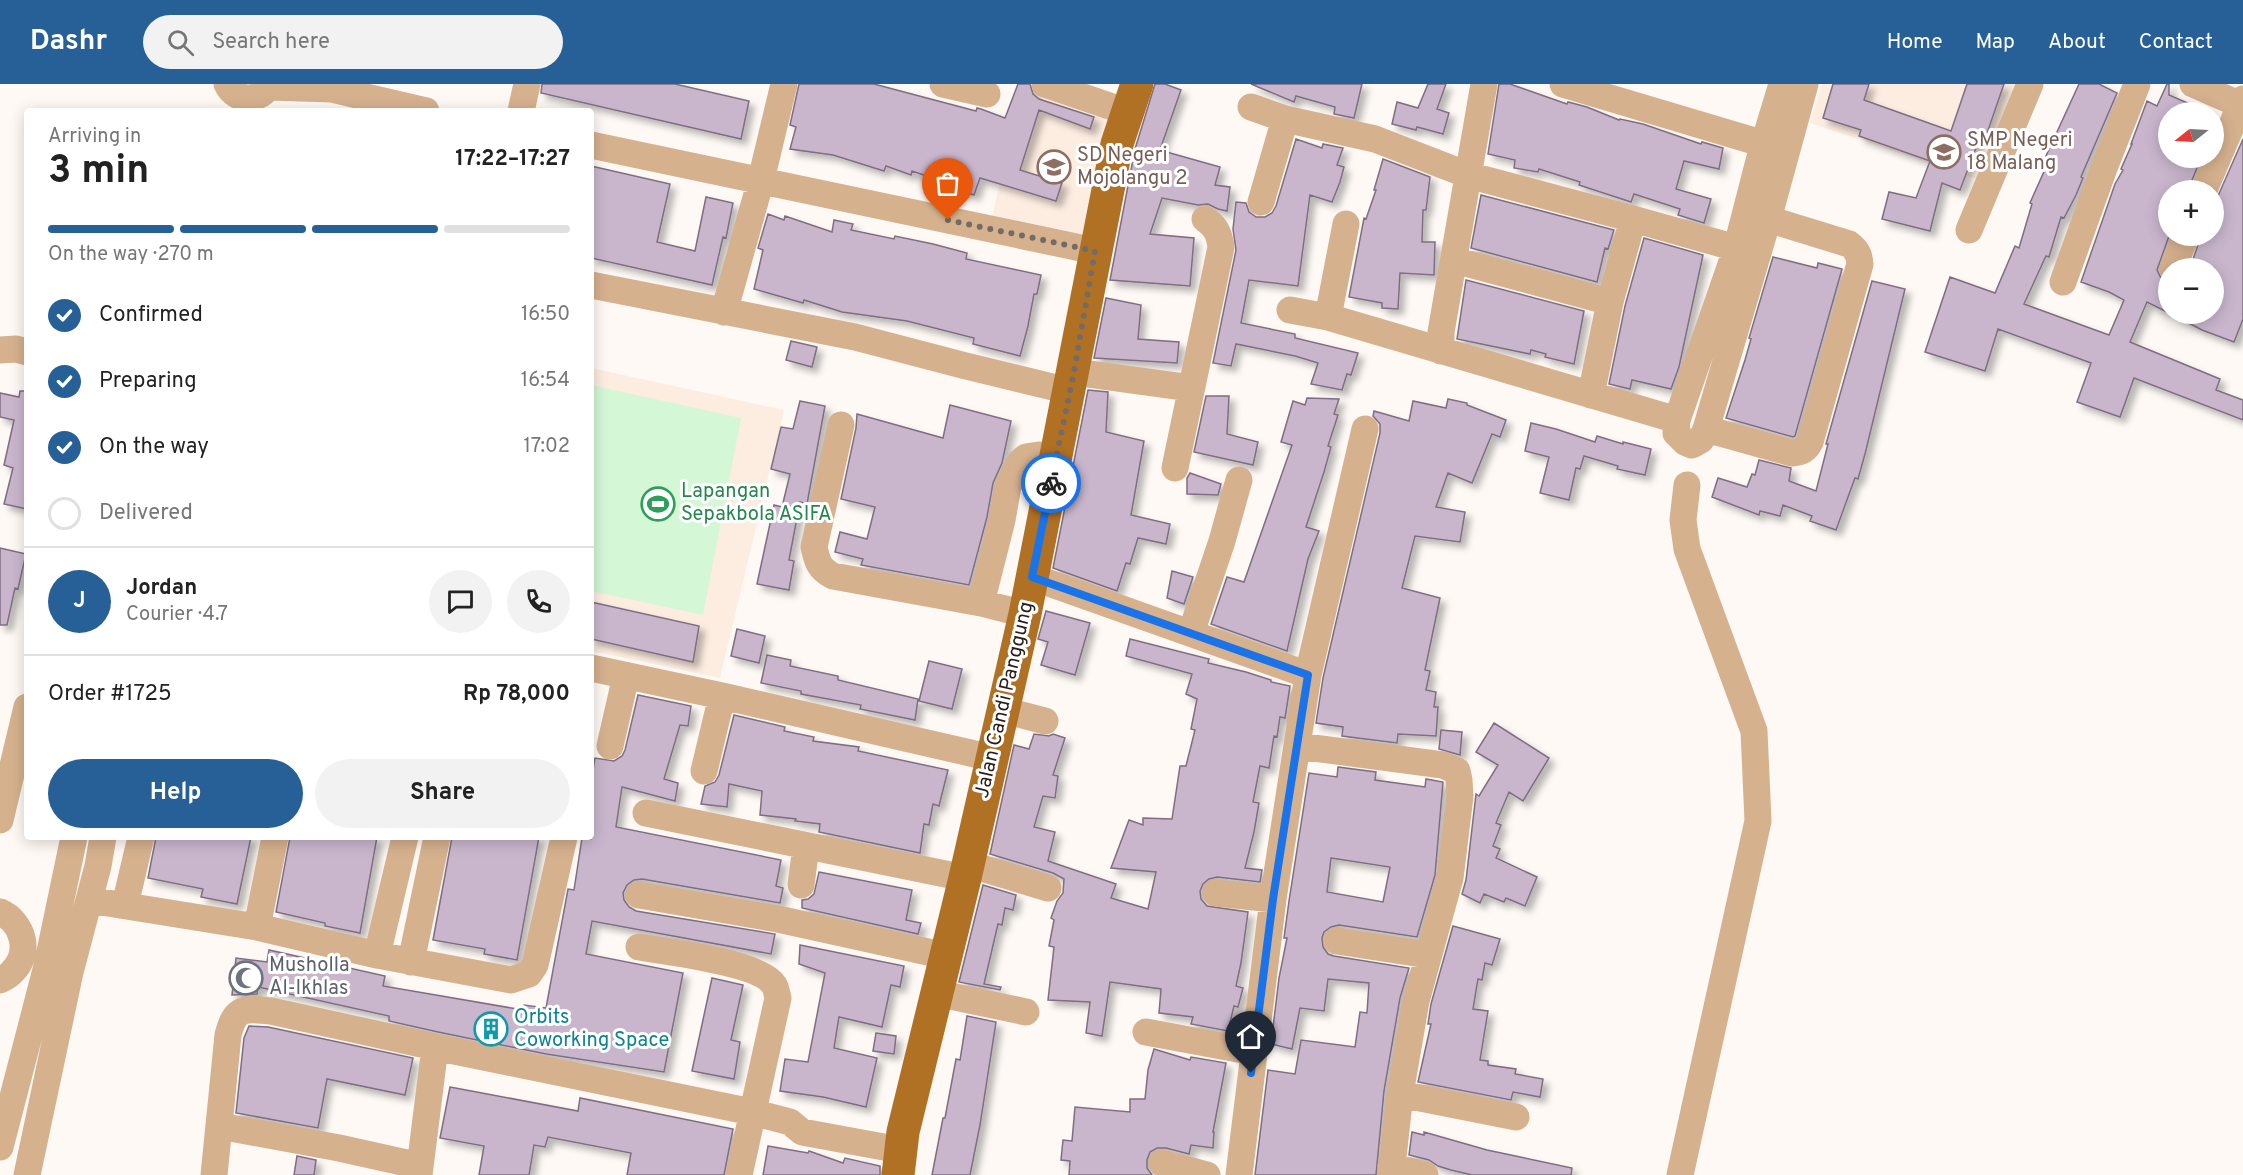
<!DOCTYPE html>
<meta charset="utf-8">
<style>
:root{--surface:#fff;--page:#f2f2f2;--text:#222;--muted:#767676;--line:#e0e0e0;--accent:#275f97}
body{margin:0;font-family:Overpass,sans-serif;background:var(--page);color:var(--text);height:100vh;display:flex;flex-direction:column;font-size:22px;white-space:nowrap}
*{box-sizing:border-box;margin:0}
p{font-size:20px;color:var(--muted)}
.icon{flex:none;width:33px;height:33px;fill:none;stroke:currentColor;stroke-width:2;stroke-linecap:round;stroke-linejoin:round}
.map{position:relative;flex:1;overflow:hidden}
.side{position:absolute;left:24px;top:24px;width:570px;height:732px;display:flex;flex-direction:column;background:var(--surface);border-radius:6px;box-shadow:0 3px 15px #0003}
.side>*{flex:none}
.needle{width:39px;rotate:252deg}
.fabs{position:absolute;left:2158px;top:18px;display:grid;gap:12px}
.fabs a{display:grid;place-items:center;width:66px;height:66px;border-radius:50%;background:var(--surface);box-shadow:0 3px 15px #0003;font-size:30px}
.pin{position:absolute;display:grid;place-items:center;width:51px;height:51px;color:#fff;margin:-62px -26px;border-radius:50% 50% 50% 0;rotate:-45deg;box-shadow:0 0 6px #0007}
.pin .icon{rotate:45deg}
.courier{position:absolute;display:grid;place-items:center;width:60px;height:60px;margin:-30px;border:4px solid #1a73e8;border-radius:50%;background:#fff;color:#222;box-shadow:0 2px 8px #0007}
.head em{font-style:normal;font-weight:700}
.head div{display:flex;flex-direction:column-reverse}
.head{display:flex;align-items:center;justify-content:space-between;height:102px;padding:0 24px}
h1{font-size:39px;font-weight:700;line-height:45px}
.bar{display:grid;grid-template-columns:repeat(4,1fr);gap:9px 6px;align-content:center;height:72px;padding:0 24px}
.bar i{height:8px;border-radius:4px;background:var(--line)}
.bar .active{background:var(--accent)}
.bar p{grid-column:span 4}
.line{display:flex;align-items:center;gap:15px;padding:0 24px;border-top:2px solid var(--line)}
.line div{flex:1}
.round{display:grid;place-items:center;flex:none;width:63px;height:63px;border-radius:32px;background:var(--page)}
ol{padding:0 24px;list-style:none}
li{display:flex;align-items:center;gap:18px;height:66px}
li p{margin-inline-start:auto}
li .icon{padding:6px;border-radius:50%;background:var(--accent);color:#fff;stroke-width:4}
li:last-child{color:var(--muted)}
li i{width:33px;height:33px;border:3px solid var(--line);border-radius:50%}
.cta{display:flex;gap:12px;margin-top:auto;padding:12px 24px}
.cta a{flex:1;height:69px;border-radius:36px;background:var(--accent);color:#fff;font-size:24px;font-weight:700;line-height:69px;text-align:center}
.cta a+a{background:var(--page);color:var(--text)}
header{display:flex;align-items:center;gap:36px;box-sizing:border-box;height:84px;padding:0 30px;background:var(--accent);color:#fff}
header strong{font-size:28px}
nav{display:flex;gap:33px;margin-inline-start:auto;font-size:21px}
.search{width:420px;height:54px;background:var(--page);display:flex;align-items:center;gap:15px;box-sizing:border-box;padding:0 21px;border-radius:33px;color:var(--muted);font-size:22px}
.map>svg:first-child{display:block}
</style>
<header>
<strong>Dashr</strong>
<div class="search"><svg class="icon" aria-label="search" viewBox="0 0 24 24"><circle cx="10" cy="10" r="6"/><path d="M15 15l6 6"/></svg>Search here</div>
<nav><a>Home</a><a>Map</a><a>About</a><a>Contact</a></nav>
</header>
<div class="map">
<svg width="2243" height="1091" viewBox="0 0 2243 1091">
<defs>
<filter id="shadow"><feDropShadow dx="5.5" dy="5.5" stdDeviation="3" flood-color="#0004"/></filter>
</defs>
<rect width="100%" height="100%" fill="#fef9f5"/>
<path fill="#fdece0" d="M1024,0h6l87,30 -32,126 -94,-19z
M1822,0h199l-41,96 -170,-57z
M591,284l193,42 -64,268 -129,-27z"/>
<path fill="#d4f7d6" d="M591,301l150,33 -38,197 -112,-24z"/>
<path fill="#c9b6cd" stroke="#7f6e82" stroke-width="1.5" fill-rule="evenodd" filter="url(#shadow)" d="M542,0h133l74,17 -8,38 -200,-46z
M799,0h75l102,27 1,-3 4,1 24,9 13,-34h12l3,10 6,5 55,18 -4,12 -51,-19 -19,60 42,13 -6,18 -76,-23 -6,17 -17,-6 1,-2 -46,-16 -1,4 -25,-9 -2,5 -51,-16 -43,-6 6,-22 -6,-2z
M1155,0h10l16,6 -20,57 3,2 -1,2 57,16 -5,18 15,2 -3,24 -9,-2 -10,-5 -10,1 -36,-7 -12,36 44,4 -4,48 -80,-6 25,-131z
M1251,0h111l-8,34 -20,-4 1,-7 -39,-11 -2,6z
M1428,0h18l-9,25 12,4 -6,21 -26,-7 -1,3 -24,-6 5,-22 21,6z
M1499,0h11l57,20 1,-2 19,5 32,13 1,-1 23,5 58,20 1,-2 21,6 -4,21 -35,-8 -8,28 35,10 -7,24 -26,-8 2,-6 -46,-15 -3,8 -52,-17 1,-3 -41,-13 -1,3 -24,-4 1,-8 -27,-6z
M1833,0h36l-5,16 87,31 16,-47h37l-20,58 -5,-2 -19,50 -18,-7 -12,48 -48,-12 7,-27 27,6 14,-37 -71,-25 2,-6 -38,-12z
M2079,0h20l18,9 -36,84 2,1 -7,17 -12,23 -3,-1 -12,40 -3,-1 -22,48 85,31 15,-35 -15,-8 -28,-10 34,-98 8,-14 -2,-1 11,-25h-1l16,-43 10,5 10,-22h2v11l39,17h-39v46h32l-13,32h-19v46l-12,34 4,8 8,5v30l-22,-11 -17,40 90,37 -4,11 27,10v20l-109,-42 -14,39 -43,-15 14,-39 -93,-34 -13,42 -60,-19 25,-75 45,16 20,-47 4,2 13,-44 -2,-1 20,-45 -4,-2z
M1296,55l26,9 1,-4 20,4 -6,17 7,2 -4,15 -8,20 -22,-7 -12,91 -49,-6 -8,43 54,11v4l63,15 -7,22 -4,-1 -5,16 -31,-6 7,-21 -23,-7 -59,-12 -5,22 -18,-3 23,-113 -3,-21 3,-27 10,1 3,9 7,5h9l7,-4 4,-7z
M2243,55v180l-9,23 -32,-12 -31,-16h43v-46h-24l11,-32h13v-34l4,-6z
M1383,75l47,18 -4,33h-3l-1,32h13l-1,33 -34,-2 -2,36 -16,-1v-5l-33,-6 15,-79 2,1 10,-29h-2z
M591,82l79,18 -13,58 38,9 11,-54 27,6 -7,35 -3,-1 -11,48 -121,-27z
M1481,111l133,35 -6,19 -3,-1 -8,34 -126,-34z
M768,130l16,6 1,-4 47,16 2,-12 19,4 -2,6 43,9 1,-3 38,8 34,9 -1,6 75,16 -4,19h-3l-6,32 -8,30 -47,-12 1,-6 -67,-17 -65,-9 -38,-12 -1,3 -49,-14 9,-39 -5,-2z
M1644,154l59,17 -24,112 -8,22 -39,-9 -2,9 -21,-5 16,-78z
M1773,173l44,11 1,-5 24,6 -47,167 -2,1 -67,-19 19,-58 6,-21 -2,-1z
M1466,196l118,31 -10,53 -29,-7 1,-3 -15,-4 -1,4 -73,-15z
M1872,197l33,8 -40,165 -7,25 -3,-1 -19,52 -26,-9 2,-5 -29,-11 -3,11 -20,-5 -1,4 -47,-18 6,-19 29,9 5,-13 3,1 4,-15 32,8 -2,13 27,10 12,-47h-2z
M1106,214l35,7 -3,34 41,3 -2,21 -83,-5z
M791,257l26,6 -5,20 -26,-7z
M1088,306l20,2 -2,40 38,9 -13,74 39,9 -4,20 -28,-6 -8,26 -4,-1 -9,28 -64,-23z
M20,307h7v118l-23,-5 9,-36 -9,-3 10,-45 -14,-3v-24l19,4z
M1206,312h23l-2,38 31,8 -5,23 -59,-13z
M1307,314l32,1 -5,15 4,1 -10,31 3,1 -7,25 -18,55 13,4 -11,28 -21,92 -76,-27 16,-47 17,5 48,-137 -11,-3 12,-41 12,4z
M1448,315l19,4v2l39,15 -6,17 -8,-3 -20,49 -24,-10 -12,34 29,5 -5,30 -45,-6 -13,52 38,10 -15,72 5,1 -4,19 10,2 -2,15h4l-2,29 -38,-2 -1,9 -55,-7 1,-9 -27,-4 7,-45 57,-245v-9l-7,-8 1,-5 35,10 4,-20 33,7z
M800,317l25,5 -18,98 -7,-2 -11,58 5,1 -5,29 -32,-6 17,-79 8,2 8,-33 -19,-5 10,-42 12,2z
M950,321l61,16 -9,42 -9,20 -6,34 -18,68 -108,-20 2,-6 -28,-7 5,-20 27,7 8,-32 -34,-8 15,-71 1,-14 86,24z
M1531,339l25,6 39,13 2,-6 26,8v-2l28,7 -6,26 -28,-6 1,-3 -34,-10 -4,13 -4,-1 -7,32 -29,-7 9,-36 -24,-6z
M1190,389l31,11 -3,11 -31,-1v-16z
M0,464l26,6 -8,35 -3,-1 -8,37h-7z
M1172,487l21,6 -9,27 -17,-6z
M591,518l108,24 -6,36 -102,-23z
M1046,527l44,12 -15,52 -34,-10 7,-23 -10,-3z
M737,545l28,7 -6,27 -28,-7z
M1130,555l79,20 -1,4 38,9 25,8v2l19,4 -5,32 -5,-1 -3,20 -3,-1 -5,32 -9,-2 -7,36 6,1 -5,29 -9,36 17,2 -2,12 -43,-5 -8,2 -6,5 -3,7 1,8 6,7 41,6 -7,51 -5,23 7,2 -5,19 -4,-1 -6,25 -37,-7 2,-7 -34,-4 2,-24 -51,-7 -8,54 -16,-3 4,-31 -42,-2 6,-53 -5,-1 5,-26 -3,-2 6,-17 6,-8 1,-14 -11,-6 -63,-19 24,-109 15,4 5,-15 15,2 4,-2 12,4 -12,37 5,1 -3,22 -12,-2 -9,31 21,5 -7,29 68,23 -5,14 37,11 8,-37 -45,-4 18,-48 14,5v-7l29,1 8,-53h6l9,-36 -4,-1 6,-30 -11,-5 6,-20 -66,-18z
M767,571l24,5 -1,6 48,10v4l80,19 -3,21 -55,-11 1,-4 -60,-11v-3l-40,-8z
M929,577l33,8 -10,40 -33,-8z
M638,611l53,11 -3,20 -8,-1 -16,54 14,4 -3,18 -53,-14 -6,40 165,33 -5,26 7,2 -3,15 -138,-24 -8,1 -7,5 -4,8 1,7 5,7 7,4 139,23 -4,20 -179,-33 -6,33 97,19 -19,99 -118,-18 -108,-22 -49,-11v-5l-131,-29 -1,7 -25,1 4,-37 31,4 2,-12 116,26 -2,10 140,24 1,-5 22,3 22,-119 6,1 8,-52 9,1v-57l4,-24 19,3 8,-5 3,-6z
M734,631l51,12 -1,4 30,6 -1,4 46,6 -1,4 90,19 -9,36 -6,-2 -4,21 -5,-1 -4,29 -101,-21 1,-8 -25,-3 1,-2 -36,-4 2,-24 -33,-7 -2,23 -26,-3 4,-18 10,-4 4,-7z
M1494,639l55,35 -26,43 -14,-9 -13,31 5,2 -8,21 7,3 -4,9 41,19 -12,29 -19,-8 -2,4 -20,-8 -4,9 -18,-9 4,-14 10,-86 3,2 19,-31 -22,-13z
M1441,646l21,2 -2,23 -21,-6z
M1338,683l38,5 -1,8 50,7 1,-8 17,3 -8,93 -18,62 -78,-12 -8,2 -7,5 -2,6 1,9 5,7 6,2 75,12 -9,30 -16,93 -8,84h-121l13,-105 27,4 6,-34 54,7 5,-35 7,1 2,-30 -41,-4 -4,32 -24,-3 -8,41 -21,-5 8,-66 8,-40h-3l5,-37 20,-128 28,4zM1331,774l59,9 -7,35 -56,-10z
M156,753h95l-14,67 -36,-7 2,-8 -55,-11z
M290,753h87l-17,96 -35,-7v-3l-49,-11z
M452,753h87l-22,123 -33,-6 1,-5 -52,-9z
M819,788l93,18 -6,30 15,3 -3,11 -116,-26v-8l6,-1 6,-5z
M983,801l33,10 -3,15 -8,-2 -3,17 -4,-1 -14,60 17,3 -1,3 -41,-8z
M1453,842l47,13 -8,26 -7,-2 -3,17 -4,-1 -5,30 15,2 -8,49 8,1v4l28,4 -1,5 28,5 -3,18 -27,-5 -2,8 -93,-18 13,-58h-3l3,-20z
M800,861l104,21 -4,21 -9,-2 -9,42 -43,-10 -5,31 43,10 -11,49 -43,-10 -43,-6 5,-32 23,3 17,-89 -26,-9z
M712,894l31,7 -12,55 9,2 -6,37 -42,-8z
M967,932l29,6 -16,103 -10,50h-38l11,-57h2l11,-59 4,1z
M249,942l19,1 145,31 -8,37 -78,-16 -9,49 -82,-15 8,-75z
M876,949l20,3 -2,18 -21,-3z
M1154,965l36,11 1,-3 35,6 -13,69h1l-1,16 -22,-3 -2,9 -23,-6h-9l-7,4 -3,8v8l5,7h-83l1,-14 -9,-1 2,-20 9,1 3,-34 55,5v-13h15l3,-29z
M450,1003l128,24 2,-13 153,31 -9,46h-97l4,-22 -83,-16 -3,10 -11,-2 -5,30h-50l5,-29 -44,-8z
M1412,1048l12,3v-3l63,18 85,18 -1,7h-99l-21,-5 -13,-4 -9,-6 -20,-5z
M768,1062l40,7 1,-2 34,12 2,-5 35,8v9h-117z
M297,1072l19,4 -2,15h-20z"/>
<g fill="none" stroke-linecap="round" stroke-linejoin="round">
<path stroke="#d5b18e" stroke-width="27" d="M227,0c9,19 34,18 43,0
M943,0l44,10
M1045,0l82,28
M1563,0l218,65
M1782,0l-22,73 -24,93 -59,170 -1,13 9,9 7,3 9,-5 5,-11 62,-210 37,-135
M2193,0l50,22
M269,3l63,2 94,22
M1251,23l34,12 90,20 93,36 165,44 121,34
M521,27l6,-27
M591,61l504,106
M2204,106l39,-91
M1261,118l24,-83
M1969,146l61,-146
M1454,176l156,42
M2173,184l13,-32
M2063,198l41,-114 33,-84
M591,201l264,52 107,28 107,26
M1290,226l38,7 349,103
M724,228l37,-132 23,-96
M1328,233l18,-93
M0,266l16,-1 11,3
M1441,267v-19l43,-248
M1074,288l117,16
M1591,311l19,-93 23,-83
M841,341l-27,122c3,14 5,22 19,29l148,27 44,11
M1706,345l86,24c10,-1 14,-3 18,-11l50,-178c-1,-10 -3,-14 -11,-20l-81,-25
M1175,384l46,-221c-2,-14 -5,-20 -16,-28
M1032,493l276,98 -35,224 -34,276
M981,519l21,-83 6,-34 12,-24 6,-5 13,-2 16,5
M1191,549l31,-92 17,-61
M591,584l131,28 270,62
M1308,591l57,-246
M1003,626l42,11
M610,662l16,-70
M1298,662l145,19 14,6 2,9 1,16 -10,82 -34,123 -16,93 -9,81
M704,687l18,-75
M646,729l319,65
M0,736l27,-113
M968,780l80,24
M801,801l5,-39
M1216,809l57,6
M639,811l139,24 168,37
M89,816l168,27 120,28 134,25 18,-6 6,-9 29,-128
M125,821l16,-68
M0,828c23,10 32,41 12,60 -3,4 -8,6 -12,8
M257,843l18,-90
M1337,857l91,14
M639,863c26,4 122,16 135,38 2,3 3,9 4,13l-39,177
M377,871l28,-118
M411,878l26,-125
M936,909l90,19
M1146,948l108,20
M1400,1010l116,23
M220,1042l119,22 81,18
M0,1063l47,-181 27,-129
M1162,1079l45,12
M1391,1082l34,9
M27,1091l43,-203 28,-106 5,-29
M214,1091l14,-140c7,-28 16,-27 43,-24l164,36 317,65 38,10 12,10 98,18
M419,1091l16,-128
M1680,1091l78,-354 -4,-90 -67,-182 -4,-29 4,-35"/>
<path stroke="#b17124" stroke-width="33" d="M898,1091l5,-43 62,-254 60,-264 92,-470 20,-60"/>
</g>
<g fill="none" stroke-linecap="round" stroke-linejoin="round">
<path stroke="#736b65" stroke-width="6" stroke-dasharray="0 10.8" d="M948,136l147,31 -21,121 -23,111"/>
<path stroke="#1a73e8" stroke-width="8" d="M1051,399l-19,94 276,98 -35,224 -22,174"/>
</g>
<defs>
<g id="school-ring" transform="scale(1.725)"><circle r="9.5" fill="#fff" stroke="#8d6e63" stroke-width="1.5"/><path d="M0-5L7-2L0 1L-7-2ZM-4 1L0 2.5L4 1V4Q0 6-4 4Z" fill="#8d6e63"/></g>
<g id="stadium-ring" transform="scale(1.725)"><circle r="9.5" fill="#fff" stroke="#2e9e5b" stroke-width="1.5"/><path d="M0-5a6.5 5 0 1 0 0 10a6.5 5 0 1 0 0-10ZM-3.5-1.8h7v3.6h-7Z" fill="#2e9e5b"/></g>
<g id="mosque-ring" transform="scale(1.725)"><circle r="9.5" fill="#fff" stroke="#6b7280" stroke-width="1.5"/><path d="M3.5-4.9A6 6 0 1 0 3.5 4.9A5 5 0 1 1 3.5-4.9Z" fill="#6b7280"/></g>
<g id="building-ring" transform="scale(1.725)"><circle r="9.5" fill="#fff" stroke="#0f9aa8" stroke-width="1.5"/><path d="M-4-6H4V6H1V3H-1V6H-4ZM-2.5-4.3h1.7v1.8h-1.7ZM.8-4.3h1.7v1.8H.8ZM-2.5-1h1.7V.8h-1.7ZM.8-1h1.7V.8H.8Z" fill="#0f9aa8"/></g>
</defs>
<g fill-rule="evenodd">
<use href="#school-ring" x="1944" y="68"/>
<use href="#school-ring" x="1054" y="83"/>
<use href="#stadium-ring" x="658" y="420"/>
<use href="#mosque-ring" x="246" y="894"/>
<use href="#building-ring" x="491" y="945"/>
</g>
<g text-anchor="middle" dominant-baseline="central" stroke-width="6" stroke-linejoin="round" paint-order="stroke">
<g font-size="20" fill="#785e54" stroke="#fff" text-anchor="start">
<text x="1967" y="57">SMP Negeri<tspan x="1967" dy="23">18 Malang</tspan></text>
<text x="1077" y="72">SD Negeri<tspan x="1077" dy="23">Mojolangu 2</tspan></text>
</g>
<g font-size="20" fill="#27864d" stroke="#fff" text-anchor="start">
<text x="681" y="408">Lapangan<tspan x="681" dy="23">Sepakbola ASIFA</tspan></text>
</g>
<g font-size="20" fill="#281f18" stroke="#fff">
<text transform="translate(1005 616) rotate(-77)">Jalan Candi Panggung</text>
</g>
<g font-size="20" fill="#5b616d" stroke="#fff" text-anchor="start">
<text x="269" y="882">Musholla<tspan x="269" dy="23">Al-Ikhlas</tspan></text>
</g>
<g font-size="20" fill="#0d838f" stroke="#fff" text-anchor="start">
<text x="514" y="934">Orbits<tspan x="514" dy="23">Coworking Space</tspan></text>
</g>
</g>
</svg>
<div class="fabs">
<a><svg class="needle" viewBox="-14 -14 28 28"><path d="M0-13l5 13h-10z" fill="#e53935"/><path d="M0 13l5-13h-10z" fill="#767676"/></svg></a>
<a>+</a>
<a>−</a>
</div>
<div class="pin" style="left:948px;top:136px;background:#ea580c"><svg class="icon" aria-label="bag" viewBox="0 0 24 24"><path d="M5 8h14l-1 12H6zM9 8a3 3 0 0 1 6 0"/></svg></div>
<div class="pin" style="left:1251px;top:989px;background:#1f2937"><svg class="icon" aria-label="home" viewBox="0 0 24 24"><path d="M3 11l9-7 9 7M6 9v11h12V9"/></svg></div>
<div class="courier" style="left:1051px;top:399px"><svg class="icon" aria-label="bike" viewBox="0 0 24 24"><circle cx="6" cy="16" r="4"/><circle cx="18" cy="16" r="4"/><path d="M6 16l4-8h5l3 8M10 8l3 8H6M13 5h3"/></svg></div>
<section class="side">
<div class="head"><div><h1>3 min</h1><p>Arriving in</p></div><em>17:22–17:27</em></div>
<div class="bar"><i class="active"></i><i class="active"></i><i class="active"></i><i></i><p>On the way · 270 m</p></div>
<ol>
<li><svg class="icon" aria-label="check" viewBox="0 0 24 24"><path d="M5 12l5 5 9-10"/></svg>Confirmed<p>16:50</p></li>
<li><svg class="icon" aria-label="check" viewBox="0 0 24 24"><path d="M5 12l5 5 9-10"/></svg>Preparing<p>16:54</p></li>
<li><svg class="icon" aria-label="check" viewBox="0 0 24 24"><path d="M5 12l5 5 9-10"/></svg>On the way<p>17:02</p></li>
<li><i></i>Delivered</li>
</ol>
<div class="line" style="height:108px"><b class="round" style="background:var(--accent);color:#fff">J</b><div><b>Jordan</b><p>Courier · 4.7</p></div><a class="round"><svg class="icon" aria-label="chat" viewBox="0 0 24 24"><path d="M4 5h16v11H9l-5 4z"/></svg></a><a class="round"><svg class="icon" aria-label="phone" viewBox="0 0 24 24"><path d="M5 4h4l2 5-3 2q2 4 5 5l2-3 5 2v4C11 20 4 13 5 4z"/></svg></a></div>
<div class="line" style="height:78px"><div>Order #1725</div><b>Rp 78,000</b></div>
<div class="cta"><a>Help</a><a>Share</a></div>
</section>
</div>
